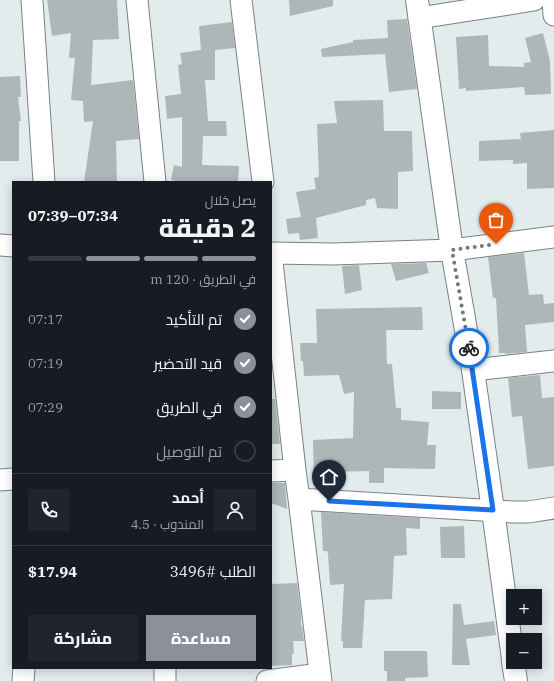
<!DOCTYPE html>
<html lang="ar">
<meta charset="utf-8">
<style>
:root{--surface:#171b24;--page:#20242c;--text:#f1f3f6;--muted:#9ea1a6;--line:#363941;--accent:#8c9099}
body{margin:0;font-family:"IBM Plex Serif",Cairo,serif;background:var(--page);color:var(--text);direction:rtl;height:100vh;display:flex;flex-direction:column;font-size:15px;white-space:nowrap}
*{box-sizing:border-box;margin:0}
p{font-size:13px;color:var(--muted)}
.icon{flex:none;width:22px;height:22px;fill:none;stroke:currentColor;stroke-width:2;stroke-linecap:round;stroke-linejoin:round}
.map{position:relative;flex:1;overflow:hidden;direction:ltr}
.side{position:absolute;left:12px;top:181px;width:260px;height:488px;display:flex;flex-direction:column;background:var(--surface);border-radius:0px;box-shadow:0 2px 10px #0003;direction:rtl}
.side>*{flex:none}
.fabs{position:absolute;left:506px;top:589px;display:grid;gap:8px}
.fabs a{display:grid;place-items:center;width:36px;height:36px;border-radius:0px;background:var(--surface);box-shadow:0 2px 10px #0003;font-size:20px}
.pin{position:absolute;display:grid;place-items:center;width:34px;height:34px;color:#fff;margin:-41px -17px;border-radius:50% 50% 50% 0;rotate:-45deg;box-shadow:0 0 4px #0007}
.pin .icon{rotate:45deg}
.courier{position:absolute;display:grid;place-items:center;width:40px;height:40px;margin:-20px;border:3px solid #1a73e8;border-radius:50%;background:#fff;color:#222;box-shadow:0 1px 5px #0007}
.headline em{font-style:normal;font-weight:800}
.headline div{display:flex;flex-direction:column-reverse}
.headline{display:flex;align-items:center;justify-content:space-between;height:68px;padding:0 16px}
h1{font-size:26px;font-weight:800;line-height:30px}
.bar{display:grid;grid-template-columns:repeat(4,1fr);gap:6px 4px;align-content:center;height:48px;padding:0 16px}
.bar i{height:5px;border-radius:3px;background:var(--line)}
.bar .current{background:var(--accent)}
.bar p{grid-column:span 4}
.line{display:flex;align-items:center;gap:10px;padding:0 16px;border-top:1px solid var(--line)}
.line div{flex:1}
.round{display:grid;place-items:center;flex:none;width:42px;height:42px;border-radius:0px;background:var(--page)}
ol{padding:0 16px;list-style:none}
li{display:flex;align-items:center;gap:12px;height:44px}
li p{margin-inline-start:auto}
li .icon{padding:4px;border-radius:50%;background:var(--accent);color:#fff;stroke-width:4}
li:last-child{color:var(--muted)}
li i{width:22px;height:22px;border:2px solid var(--line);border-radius:50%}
.button{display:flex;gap:8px;margin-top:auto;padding:8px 16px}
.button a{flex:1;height:46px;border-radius:0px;background:var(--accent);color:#fff;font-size:16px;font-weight:800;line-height:46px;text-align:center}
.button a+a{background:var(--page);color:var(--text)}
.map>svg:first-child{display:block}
</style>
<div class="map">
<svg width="554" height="681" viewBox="0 0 554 681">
<rect width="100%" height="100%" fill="#e2eced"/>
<path fill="#adb7b8" d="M47,0h70l2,39 -26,1 -2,45 42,-5 6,59 -23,2 1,41h-33l9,-61 -9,1 -1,-21 -12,-1 4,-42h-6l2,-25 -19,3z
M289,0h44v6l-43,10z
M407,19l10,70 -28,3 -4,-38 -63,3 -1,-8 32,-7v-2l35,-2 -1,-18z
M232,22l3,26 -20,2v30h-10l3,41h18l1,15h-24l-1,29 37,1 -1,16h-56l-11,-2 3,-15 8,2v-50l-15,2 -2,-23 16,-2 -3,-29 4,-1 -2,-11 21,-3 -2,-24z
M543,33l7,28 1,33 -26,1 -1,-8 -58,4v-3l-7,1 -3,-52 32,-2 1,31 35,1v-4l7,-1 -6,-24z
M20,76l1,21h-3l3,24h-2v40h-19v-84z
M383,100l1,31h28l1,40 -15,1v37l-21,-1 -2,-10 -9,2v5l-50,13 2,20 -18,2 -1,-7 -11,1 -2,-15 15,-2 -5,-25 20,-3 -2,-11 5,-1 -2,-53 20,-1 -3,-22z
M554,130v58l-27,1v-26l-14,1v-4l-34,1v-20l42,-2 -1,-6z
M524,253l5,42 14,-1 1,10 10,-1v19l-29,3 2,27 -22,2v-1h-6l-3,-55h-3l-5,-41z
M426,263l3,10 -33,8 -5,-17z
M359,265l3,25 -17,4 -3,-28z
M422,307l1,23h-37l1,34h5l4,44h5v12l28,2 -2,23h9l-1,24 -51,-1v15h-15v-12l-38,1v12h-17l-1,-44 40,-2 1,-46 -10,2 -5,-19 -35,1 -1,-15h-2l-1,-18h17l-1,-34z
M540,375l2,23 12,-1v69l-26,3 -6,-53 -10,1 -4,-39z
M432,391l29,1v17h-29z
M271,399h4l5,45h-9z
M271,483h14l2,26 -16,-6z
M321,512l99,6v11l-14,-1 1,27 -13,1 -2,43 -27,1 -3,48h-19v-7h-2l3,-57 -14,1 -2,-31 -1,-3h-4z
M464,526l1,32h-24l-1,-31z
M297,583l4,31v12h1l2,15h-11l1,13h-2v11l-21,1v-82z
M453,604h8l3,21 30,-4 2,14 -30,4 4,26h-18z
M384,651h43l1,26 -23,1v3h-18v-10h-3z"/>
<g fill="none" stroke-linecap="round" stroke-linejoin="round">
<g stroke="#788283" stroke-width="23">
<path id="minor" d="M32,0l12,182
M137,0l18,182
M241,0l22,182
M553,0l1,15
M419,18l115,-18
M0,245l13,1
M271,253l24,217 4,29 22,182
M271,253l62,1 119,-4 102,-13
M473,370l81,-9
M271,471l24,-1
M0,480l13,-1
M299,499l214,13h15l26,-4
M165,668v13
M23,681l1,-13
M267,681l53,-7"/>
</g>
<g stroke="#788283" stroke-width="24">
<path id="tertiary" d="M417,0l35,250 21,120 20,140 20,149
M513,662l3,19"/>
</g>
<use href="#minor" stroke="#fff" stroke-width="21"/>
<use href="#tertiary" stroke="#fff" stroke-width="22"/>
</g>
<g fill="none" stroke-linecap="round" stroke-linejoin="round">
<path stroke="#737979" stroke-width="4" stroke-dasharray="0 7.2" d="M469,348l-17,-98 44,-6"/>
<path stroke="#1a73e8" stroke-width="5" d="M329,501l164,9 -24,-162"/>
</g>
</svg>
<div class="fabs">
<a>+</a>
<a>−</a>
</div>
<div class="pin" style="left:496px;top:244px;background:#ea580c"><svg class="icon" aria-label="bag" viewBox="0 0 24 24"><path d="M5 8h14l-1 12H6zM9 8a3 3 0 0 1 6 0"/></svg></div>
<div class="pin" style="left:329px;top:501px;background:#1f2937"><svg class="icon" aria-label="home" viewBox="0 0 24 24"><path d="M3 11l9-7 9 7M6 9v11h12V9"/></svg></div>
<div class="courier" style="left:469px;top:348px"><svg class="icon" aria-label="bike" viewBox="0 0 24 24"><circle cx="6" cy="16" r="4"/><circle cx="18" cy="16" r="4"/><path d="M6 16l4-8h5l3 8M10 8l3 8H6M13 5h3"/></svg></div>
<section class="side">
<div class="headline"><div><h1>2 دقيقة</h1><p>يصل خلال</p></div><em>07:34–07:39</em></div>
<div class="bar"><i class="current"></i><i class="current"></i><i class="current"></i><i></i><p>في الطريق · 120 m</p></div>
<ol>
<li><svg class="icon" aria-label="check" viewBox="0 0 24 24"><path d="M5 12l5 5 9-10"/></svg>تم التأكيد<p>07:17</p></li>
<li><svg class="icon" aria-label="check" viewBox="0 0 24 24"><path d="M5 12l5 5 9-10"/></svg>قيد التحضير<p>07:19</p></li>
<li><svg class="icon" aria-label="check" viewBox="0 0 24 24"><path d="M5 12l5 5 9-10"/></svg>في الطريق<p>07:29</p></li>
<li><i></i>تم التوصيل</li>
</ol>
<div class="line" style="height:72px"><a class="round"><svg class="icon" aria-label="person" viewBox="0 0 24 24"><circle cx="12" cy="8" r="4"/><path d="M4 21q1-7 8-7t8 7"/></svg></a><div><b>أحمد</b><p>المندوب · 4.5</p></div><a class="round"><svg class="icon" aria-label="phone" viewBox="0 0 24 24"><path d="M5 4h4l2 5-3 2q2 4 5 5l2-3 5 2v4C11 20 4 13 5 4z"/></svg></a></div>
<div class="line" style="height:52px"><div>الطلب #3496</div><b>$17.94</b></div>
<div class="button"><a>مساعدة</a><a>مشاركة</a></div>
</section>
</div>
